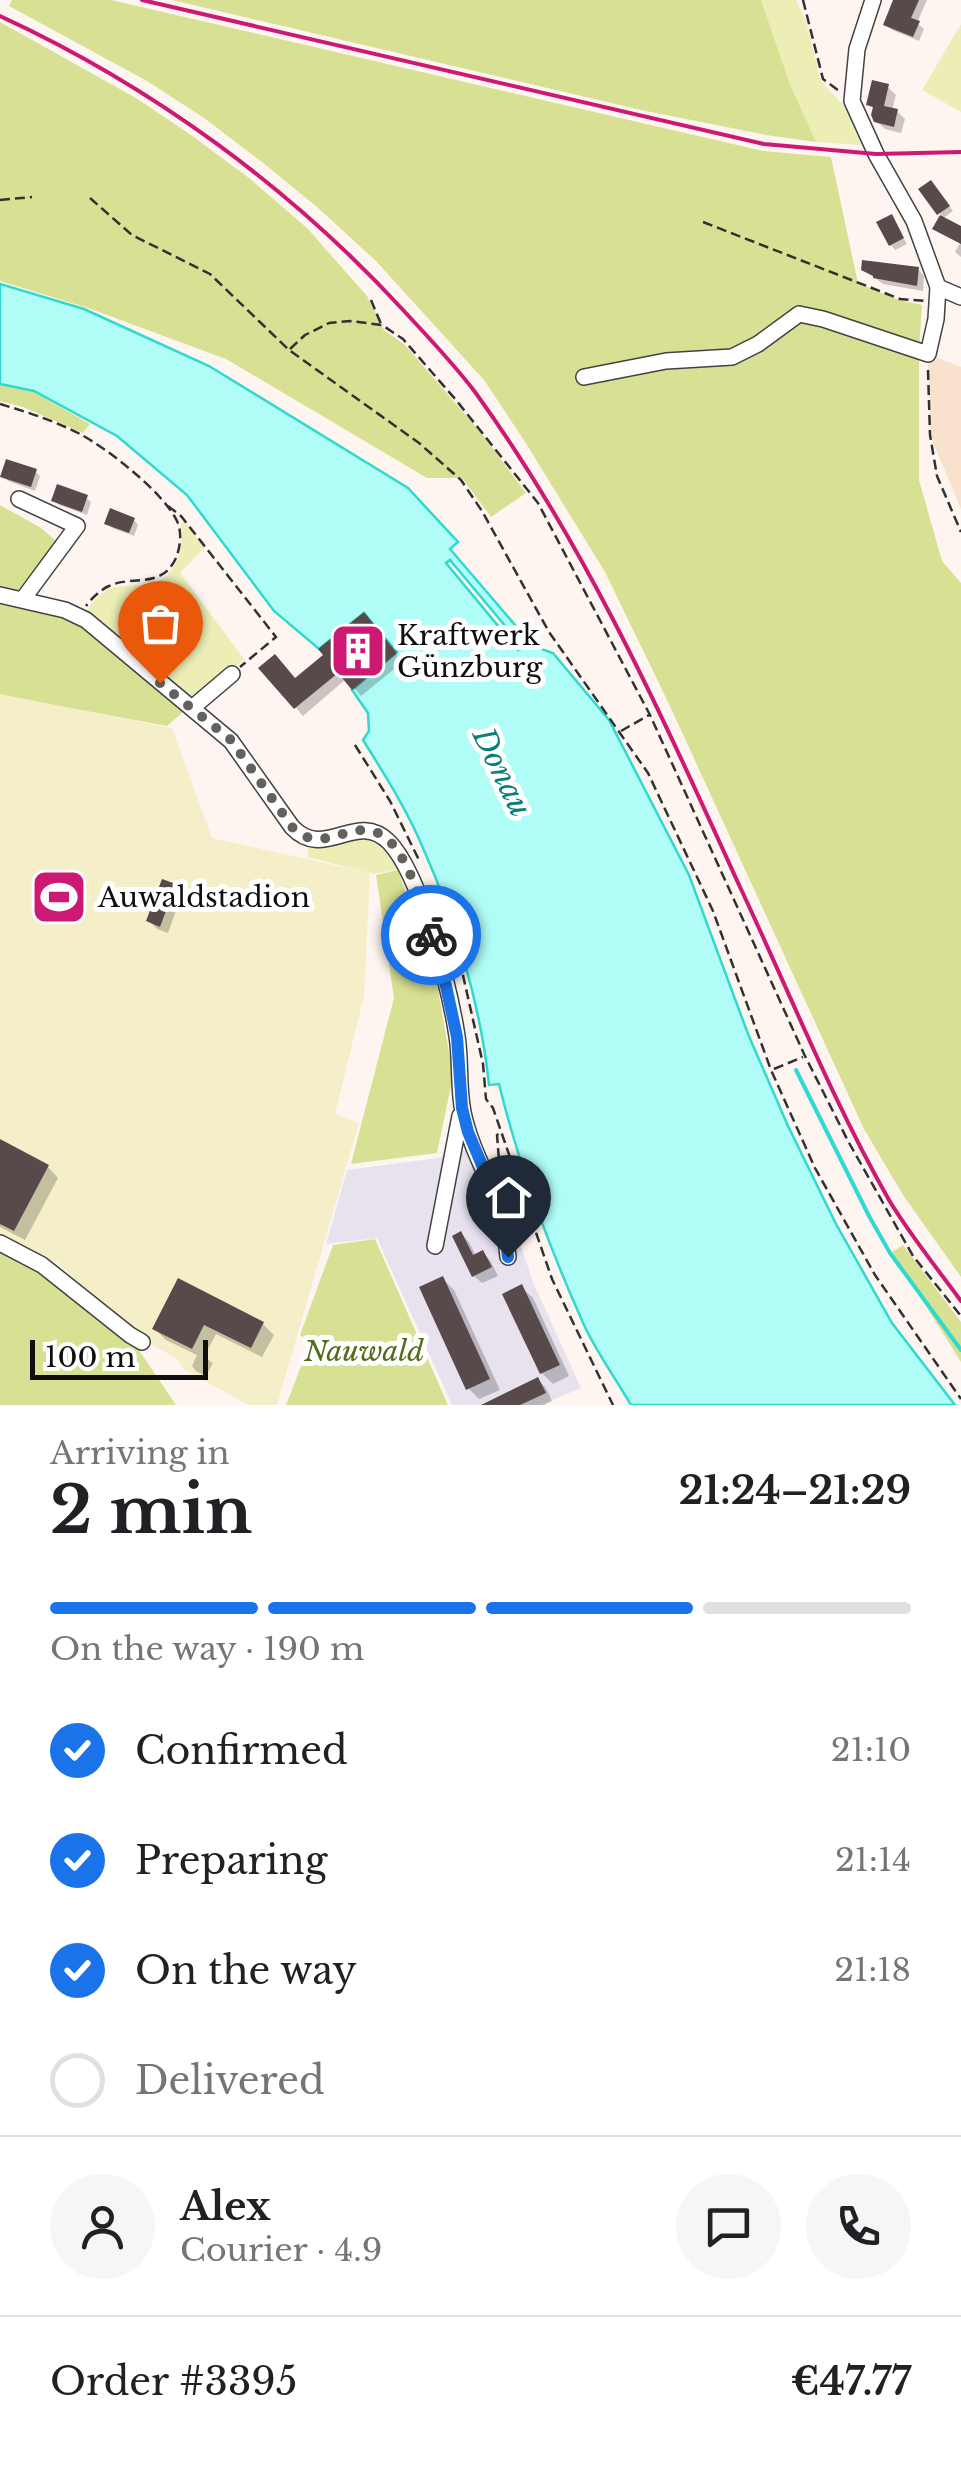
<!DOCTYPE html>
<meta charset="utf-8">
<style>
:root{--surface:#fff;--page:#f6f6f6;--text:#202124;--muted:#757577;--line:#e0e0e0;--accent:#1a73e8}
body{margin:0;font-family:"Libre Baskerville",serif;background:var(--page);color:var(--text);height:100vh;display:flex;flex-direction:column;font-size:38px;white-space:nowrap}
*{box-sizing:border-box;margin:0}
p{font-size:32px;color:var(--muted)}
.icon{flex:none;width:55px;height:55px;fill:none;stroke:currentColor;stroke-width:2;stroke-linecap:round;stroke-linejoin:round}
.map{position:relative;height:1405px;overflow:hidden}
.side{display:flex;flex-direction:column;background:var(--surface);flex:1}
.side>*{flex:none}
.scale{position:absolute;left:30px;bottom:25px;width:178px;box-sizing:border-box;padding-left:10px;border:5px solid #0f0f0f;border-top:0;font-size:28px;line-height:35px;white-space:nowrap;color:#0f0f0f;-webkit-text-stroke:8px #fff;paint-order:stroke}
.pin{position:absolute;display:grid;place-items:center;width:85px;height:85px;color:#fff;margin:-102px -42px;border-radius:50% 50% 50% 0;rotate:-45deg;box-shadow:0 0 10px #0007}
.pin .icon{rotate:45deg}
.courier{position:absolute;display:grid;place-items:center;width:100px;height:100px;margin:-50px;border:8px solid #1a73e8;border-radius:50%;background:#fff;color:#222;box-shadow:0 2px 12px #0007}
.summary em{font-style:normal;font-weight:800}
.summary div{display:flex;flex-direction:column-reverse}
.summary{display:flex;align-items:center;justify-content:space-between;height:170px;padding:0 50px}
h1{font-size:65px;font-weight:800;line-height:75px}
.bar{display:grid;grid-template-columns:repeat(4,1fr);gap:15px 10px;align-content:center;height:120px;padding:0 50px}
.bar i{height:12px;border-radius:8px;background:var(--line)}
.bar .selected{background:var(--accent)}
.bar p{grid-column:span 4}
.line{display:flex;align-items:center;gap:25px;padding:0 50px;border-top:2px solid var(--line)}
.line div{flex:1}
.round{display:grid;place-items:center;flex:none;width:105px;height:105px;border-radius:52px;background:var(--page)}
ol{padding:0 50px;list-style:none}
li{display:flex;align-items:center;gap:30px;height:110px}
li p{margin-inline-start:auto}
li .icon{padding:10px;border-radius:50%;background:var(--accent);color:#fff;stroke-width:4}
li:last-child{color:var(--muted)}
li i{width:55px;height:55px;border:5px solid var(--line);border-radius:50%}
.map>svg:first-child{display:block}
</style>
<div class="map">
<svg width="961" height="1405" viewBox="0 0 961 1405">
<rect width="100%" height="100%" fill="#fff5f0"/>
<path fill="#e7e2ee" d="M466,1149l28,66 17,1 22,66 48,106 -41,17h-88l-75,-167 -51,6 21,-74 91,-12z"/>
<path fill="#f8e1cd" d="M928,354l33,13v142l-31,-74z"/>
<path fill="#eceeb6" d="M761,0h35l10,21 15,60 25,27 15,37 -45,-3 -26,-58z
M961,24v88l-39,-22z
M184,521l20,27 -24,25 64,86 -44,40 -11,3 -104,-90c7,-9 14,-18 24,-23 13,-5 28,-2 41,-5 26,-6 35,-36 31,-60z
M349,835c27,6 36,10 51,34l-26,5 -67,-17 2,-13z"/>
<path fill="#d8e093" d="M12,0h99l652,151 68,6 27,126 41,17 23,5 -3,46v129l23,81 19,22v694l-58,-82 -39,-66 -195,-425 -64,-132 -78,-127 -43,-65 -108,-119 -59,-54 -55,-45 -58,-44 -57,-37 -138,-75z
M172,0h589l29,84 26,58 -50,-7 -125,-25z
M0,22l136,76 55,37 58,43 59,51 59,67 17,34 21,15 78,90 43,58 -35,24 -29,-39h-35l-201,-119 -138,-51 -88,-27z
M0,385l34,7 56,32 -7,9 -60,-26 -23,-6z
M0,505l41,23 15,13 -41,53 65,27 103,91 -16,14 -167,-31z
M398,870l40,119 15,87 -16,77 -86,11 43,-166 -18,-123z
M375,1239l73,166h-162l24,-62 -10,-8 33,-90z
M903,1245l58,77v40l-69,-110z
M0,1246l42,22 86,66 48,71h-176z"/>
<path fill="#f4efc8" d="M0,694l172,34 40,110 158,35 -6,123 -29,118 24,9 -82,282h-29l-64,-36 -7,-10 -46,-26 -73,-70 -58,-29z"/>
<path fill="#b0fcf6" stroke="#30d9d0" stroke-width="2.5" fill-rule="evenodd" d="M0,284l84,25 125,57 199,122 50,54 -8,7 83,97 20,7 56,67 80,155 59,159 40,92 48,98 56,99 63,82h-324c-15,-26 -34,-52 -47,-80 -35,-78 -65,-159 -85,-241l-10,1c-8,-79 -34,-165 -66,-237 -16,-38 -38,-73 -60,-108l6,-9 -1,-18 -16,-23 45,-38 -33,-39 -45,36 -45,-38 -87,-116 -70,-59 -83,-45 -34,-7zM450,560l72,86 -4,4 -72,-87z"/>
<path fill="#0003" d="M901,0h26l-10,23 7,6 -5,12 -27,-11 -6,-6z
M888,87l8,8 -4,15 5,1 8,8 -4,14 -16,-4 -9,-8 -1,-11 -6,-6z
M932,184l21,27 -11,8 19,9v29l-6,-5 5,-9 -24,-15 6,-12 -20,-26z
M891,217l16,27 -12,6 -4,-5z
M863,269h55l6,7 -1,15 -40,-7z
M36,472l4,4 -5,15 -27,-10 -5,-5z
M86,498l5,4 -4,13 -28,-10 -5,-5z
M134,520l4,5 -4,11 -22,-8 -5,-5z
M371,624l32,38 -42,34 -15,-17 -43,37 -41,-48 34,13z
M174,886l8,8 -14,39 -11,-4 -8,-8z
M0,1142l48,25 10,11 -33,62 -25,-13z
M461,1234l8,8 7,14 7,-3 7,7 8,16 -16,7 -8,-7z
M443,1279l11,11 46,100 -21,9 -11,-11z
M179,1282l84,42 11,11 -12,22 -46,-23 -12,23 9,6 -7,13 -10,-5 -4,-5 5,-11 -31,-15 -11,-11z
M522,1288l11,10 36,78 -16,8 -11,-11z
M538,1380l8,8 6,13 -8,4h-57z"/>
<g fill="none" stroke-linecap="round" stroke-linejoin="round">
<path stroke="#30d9d0" stroke-width="4" d="M796,1070l73,146 21,37 71,97"/>
</g>
<path fill="#584a4b" d="M893,0h26l-8,18 9,3 -7,16 -30,-12z
M872,80l17,4 -5,22 14,3 -4,18 -20,-5 -3,-7 2,-8 -7,-2z
M931,180l19,26 -13,9 -19,-26z
M892,214l12,24 -15,8 -13,-24z
M940,215l21,11v18l-29,-15z
M862,260l57,7 -2,19 -44,-8v-2l-12,-6z
M6,459l31,10 -6,18 -31,-10z
M57,484l31,11 -6,17 -31,-11z
M110,508l25,10 -6,15 -25,-9z
M364,612l33,41 -45,37 -14,-17 -44,36 -36,-41 17,-14 20,24 28,-23 -5,-6z
M162,879l14,5 -16,43 -14,-6z
M0,1139l49,26 -35,66 -14,-7z
M461,1231l12,24 10,-5 9,17 -20,10 -20,-41z
M443,1276l47,103 -24,11 -47,-103z
M178,1278l86,44 -13,26 -47,-23 -12,24 -40,-20z
M522,1284l38,81 -20,9 -38,-80z
M538,1377l8,16 -26,12h-39z"/>
<g fill="none" stroke-linecap="round" stroke-linejoin="round">
<g stroke="#424242" stroke-width="18">
<path id="minor" d="M938,287l23,10
M584,377l82,-16 66,-4 26,-13 41,-30 24,5 105,35 8,-35 2,-32 -24,-66 -38,-67 -24,-53 5,-52 16,-49
M19,499l58,27 -54,73
M0,595l65,15 21,10 145,121 61,86c33,35 64,-18 97,15 32,33 61,148 68,194 4,25 1,51 6,76 6,30 21,58 33,86l6,4 6,55
M192,708l40,-34
M0,1243l42,22 88,70 12,7
M435,1246l25,-130"/>
</g>
<path stroke="#313131" stroke-width="2.5" stroke-dasharray="10 5" stroke-linecap="butt" d="M803,0l20,79 16,12
M90,198l42,37 78,39 79,76 130,93 42,37 21,31 67,121 99,141 65,138 58,159 44,98 60,107 86,124
M0,200l32,-3
M703,222l197,77 26,2
M371,300l10,24
M290,349l15,-14 24,-12 21,-2 32,4 21,14 53,61 82,103 112,212 155,341 43,85 65,115 48,60
M928,370l2,65 7,41 24,56
M0,404c27,8 55,17 80,30 28,15 83,58 97,87 6,12 3,33 -5,44 -14,22 -43,11 -63,21 -9,4 -18,13 -23,20
M168,506l13,10 95,121 -36,30
M621,731l28,-16
M355,745l35,56 29,59
M438,904l24,67 21,93 3,35 7,9 59,171 61,126
M774,1069l29,-12
M500,1173l-3,-38 3,-2"/>
<use href="#minor" stroke="#fff" stroke-width="15"/>
<path stroke="#cc1973" stroke-width="4" d="M142,0l622,144 112,10 85,-2
M0,16c152,70 291,172 404,295 24,26 50,53 71,81 111,153 187,324 265,495 49,104 92,213 149,313 21,35 48,68 72,101"/>
</g>
<g fill="none" stroke-linecap="round" stroke-linejoin="round">
<path stroke="#63605e" stroke-width="10" stroke-dasharray="0 18" d="M160,683l71,57 61,87c30,31 57,-10 90,8 25,15 41,73 49,100"/>
<path stroke="#1a73e8" stroke-width="12" d="M431,935l15,51 11,51 5,71 6,24 28,66 6,4 6,55"/>
</g>
<defs>
<g id="building-square" transform="scale(2.875)"><rect x="-9" y="-9" width="18" height="18" rx="4" fill="#cc1973" stroke="#fff"/><path d="M-4-6H4V6H1V3H-1V6H-4ZM-2.5-4.3h1.7v1.8h-1.7ZM.8-4.3h1.7v1.8H.8ZM-2.5-1h1.7V.8h-1.7ZM.8-1h1.7V.8H.8Z" fill="#fff"/></g>
<g id="stadium-square" transform="scale(2.875)"><rect x="-9" y="-9" width="18" height="18" rx="4" fill="#cc1973" stroke="#fff"/><path d="M0-5a6.5 5 0 1 0 0 10a6.5 5 0 1 0 0-10ZM-3.5-1.8h7v3.6h-7Z" fill="#fff"/></g>
</defs>
<g fill-rule="evenodd">
<use href="#building-square" x="358" y="651"/>
<use href="#stadium-square" x="59" y="897"/>
</g>
<g text-anchor="middle" dominant-baseline="central" stroke-width="10" stroke-linejoin="round" paint-order="stroke">
<g font-size="28" fill="#0f0f0f" stroke="#fff" text-anchor="start">
<text x="397" y="635">Kraftwerk<tspan x="397" dy="32">Günzburg</tspan></text>
<text x="98" y="897">Auwaldstadion</text>
</g>
<g font-size="28" font-style="italic" fill="#506d18" stroke="#fff">
<text x="364" y="1351">Nauwald</text>
</g>
<g font-size="30" font-style="italic" fill="#0e7e7c" stroke="#fff">
<text transform="translate(502 772) rotate(64)">Donau</text>
</g>
</g>
</svg>
<div class="scale">100 m</div>
<div class="pin" style="left:160px;top:683px;background:#ea580c"><svg class="icon" aria-label="bag" viewBox="0 0 24 24"><path d="M5 8h14l-1 12H6zM9 8a3 3 0 0 1 6 0"/></svg></div>
<div class="pin" style="left:508px;top:1257px;background:#1f2937"><svg class="icon" aria-label="home" viewBox="0 0 24 24"><path d="M3 11l9-7 9 7M6 9v11h12V9"/></svg></div>
<div class="courier" style="left:431px;top:935px"><svg class="icon" aria-label="bike" viewBox="0 0 24 24"><circle cx="6" cy="16" r="4"/><circle cx="18" cy="16" r="4"/><path d="M6 16l4-8h5l3 8M10 8l3 8H6M13 5h3"/></svg></div>
</div>
<section class="side">
<div class="summary"><div><h1>2 min</h1><p>Arriving in</p></div><em>21:24–21:29</em></div>
<div class="bar"><i class="selected"></i><i class="selected"></i><i class="selected"></i><i></i><p>On the way · 190 m</p></div>
<ol>
<li><svg class="icon" aria-label="check" viewBox="0 0 24 24"><path d="M5 12l5 5 9-10"/></svg>Confirmed<p>21:10</p></li>
<li><svg class="icon" aria-label="check" viewBox="0 0 24 24"><path d="M5 12l5 5 9-10"/></svg>Preparing<p>21:14</p></li>
<li><svg class="icon" aria-label="check" viewBox="0 0 24 24"><path d="M5 12l5 5 9-10"/></svg>On the way<p>21:18</p></li>
<li><i></i>Delivered</li>
</ol>
<div class="line" style="height:180px"><a class="round"><svg class="icon" aria-label="person" viewBox="0 0 24 24"><circle cx="12" cy="8" r="4"/><path d="M4 21q1-7 8-7t8 7"/></svg></a><div><b>Alex</b><p>Courier · 4.9</p></div><a class="round"><svg class="icon" aria-label="chat" viewBox="0 0 24 24"><path d="M4 5h16v11H9l-5 4z"/></svg></a><a class="round"><svg class="icon" aria-label="phone" viewBox="0 0 24 24"><path d="M5 4h4l2 5-3 2q2 4 5 5l2-3 5 2v4C11 20 4 13 5 4z"/></svg></a></div>
<div class="line" style="height:130px"><div>Order #3395</div><b>€47.77</b></div>
</section>
